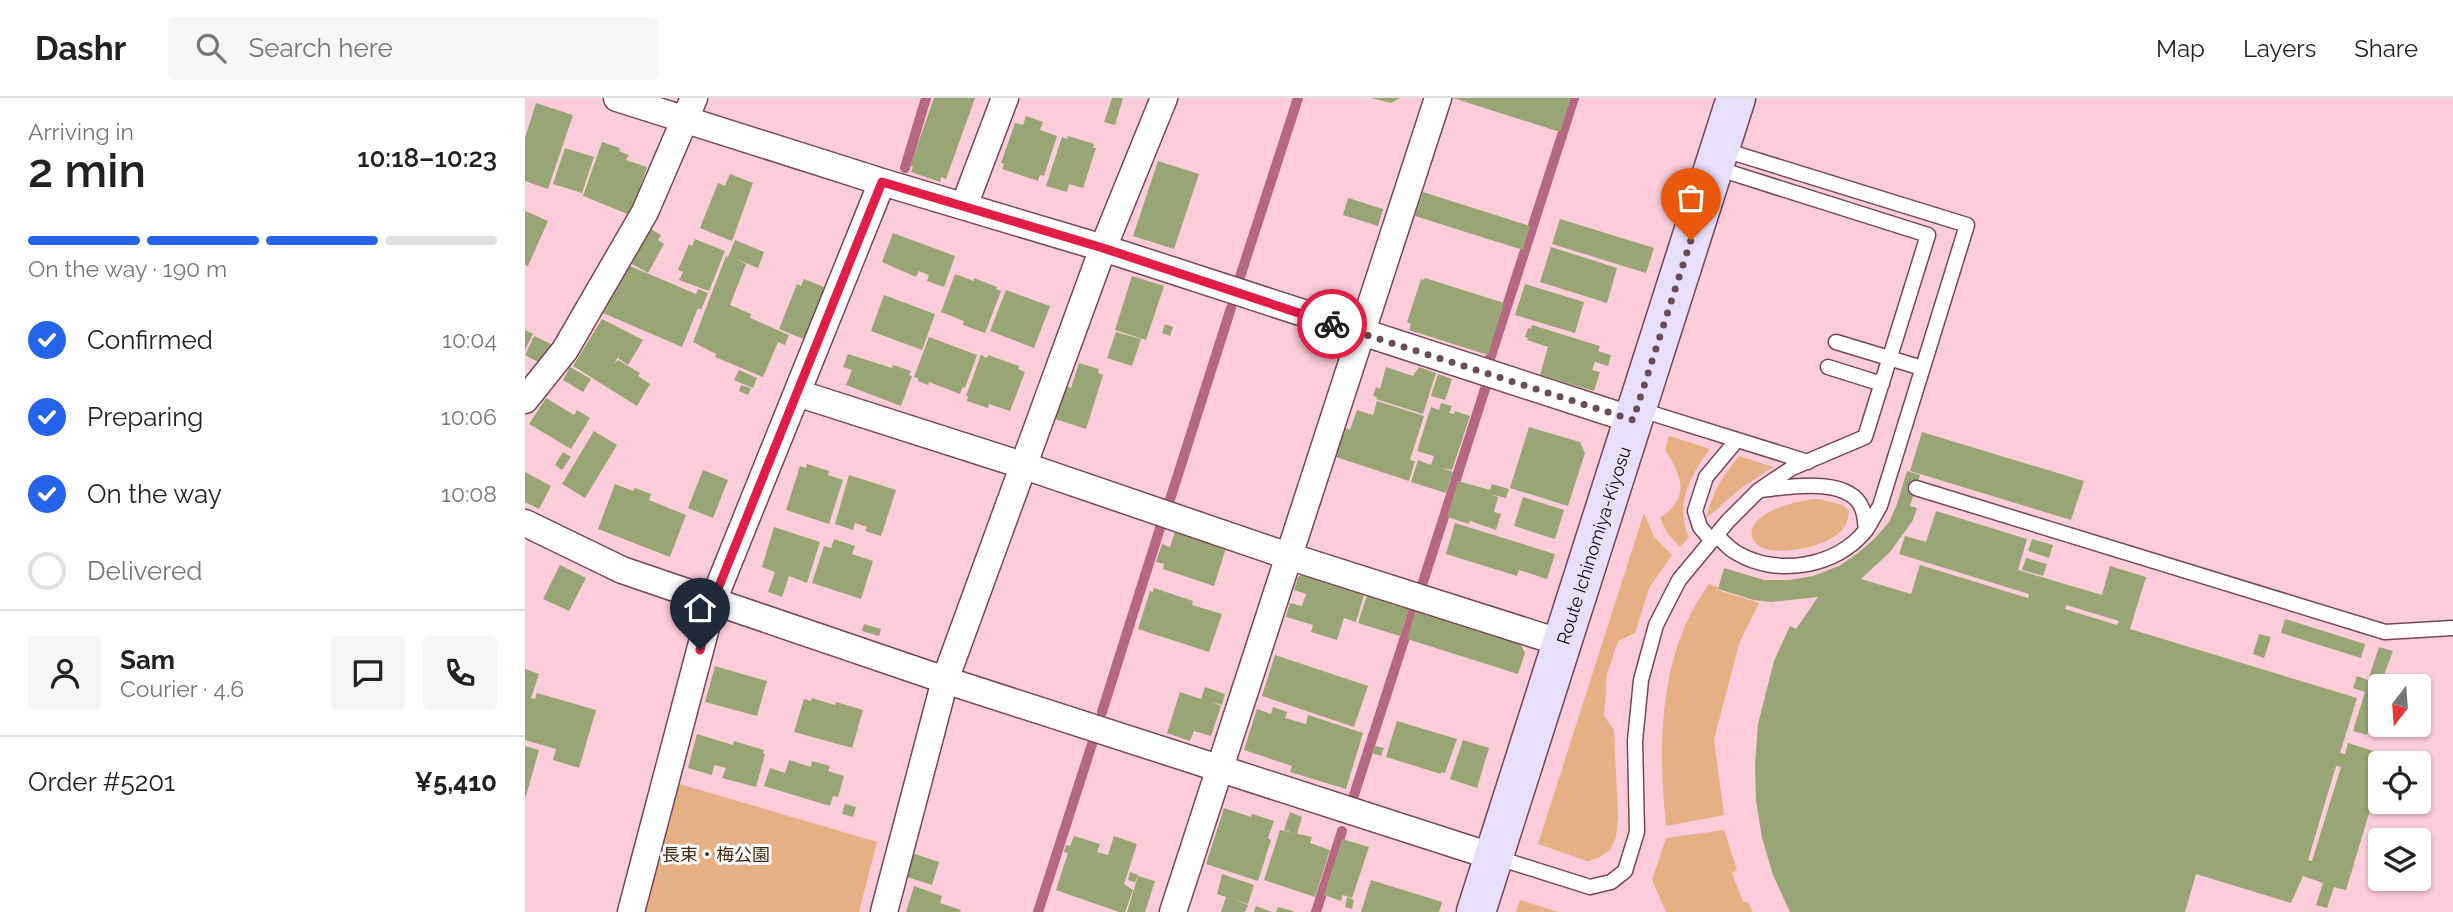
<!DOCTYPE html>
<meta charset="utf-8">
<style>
:root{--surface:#fff;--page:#f6f6f6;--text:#222;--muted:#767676;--line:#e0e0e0;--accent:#2563eb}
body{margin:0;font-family:Raleway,"Noto Sans JP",sans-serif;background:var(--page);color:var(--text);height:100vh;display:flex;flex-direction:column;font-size:26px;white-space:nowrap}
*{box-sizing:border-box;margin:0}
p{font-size:23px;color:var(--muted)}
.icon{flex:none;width:38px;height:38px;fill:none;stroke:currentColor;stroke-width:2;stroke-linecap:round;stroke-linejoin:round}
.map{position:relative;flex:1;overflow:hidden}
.sheet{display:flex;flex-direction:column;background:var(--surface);width:525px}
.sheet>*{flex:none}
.needle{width:46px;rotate:197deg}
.controls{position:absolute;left:1843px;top:576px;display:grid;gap:14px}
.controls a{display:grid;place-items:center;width:63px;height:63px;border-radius:7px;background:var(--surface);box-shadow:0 2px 5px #0004;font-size:35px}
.pin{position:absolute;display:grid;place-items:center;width:60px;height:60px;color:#fff;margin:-72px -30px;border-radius:50% 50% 50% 0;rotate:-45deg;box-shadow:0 0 7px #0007}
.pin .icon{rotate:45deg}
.courier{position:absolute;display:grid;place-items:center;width:70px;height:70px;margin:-35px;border:5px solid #e11d48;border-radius:50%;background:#fff;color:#222;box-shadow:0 2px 9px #0007}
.summary em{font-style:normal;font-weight:600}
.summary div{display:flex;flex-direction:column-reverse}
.summary{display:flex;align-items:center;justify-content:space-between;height:119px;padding:0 28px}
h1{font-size:46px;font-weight:600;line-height:52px}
.bar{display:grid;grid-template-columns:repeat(4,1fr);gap:10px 7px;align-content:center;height:84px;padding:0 28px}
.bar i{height:9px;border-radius:5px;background:var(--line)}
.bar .active{background:var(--accent)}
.bar p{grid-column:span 4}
.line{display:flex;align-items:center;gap:18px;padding:0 28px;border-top:2px solid var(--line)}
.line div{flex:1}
.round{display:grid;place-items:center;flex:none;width:74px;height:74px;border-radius:7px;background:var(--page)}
ol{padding:0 28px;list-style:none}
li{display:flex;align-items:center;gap:21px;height:77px}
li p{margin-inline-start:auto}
li .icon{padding:7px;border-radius:50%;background:var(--accent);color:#fff;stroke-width:4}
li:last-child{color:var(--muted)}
li i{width:38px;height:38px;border:4px solid var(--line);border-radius:50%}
header{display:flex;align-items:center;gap:42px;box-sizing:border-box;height:98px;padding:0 35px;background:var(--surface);border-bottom:2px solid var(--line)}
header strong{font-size:33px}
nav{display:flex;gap:38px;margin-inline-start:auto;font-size:24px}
.search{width:490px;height:63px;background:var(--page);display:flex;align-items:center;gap:18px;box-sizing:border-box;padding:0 24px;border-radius:7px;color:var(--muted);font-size:26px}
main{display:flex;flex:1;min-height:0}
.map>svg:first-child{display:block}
</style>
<header>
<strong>Dashr</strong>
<div class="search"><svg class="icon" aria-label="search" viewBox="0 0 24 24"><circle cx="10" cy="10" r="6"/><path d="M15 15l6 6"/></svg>Search here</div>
<nav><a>Map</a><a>Layers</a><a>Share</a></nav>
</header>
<main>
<section class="sheet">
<div class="summary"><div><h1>2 min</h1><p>Arriving in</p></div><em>10:18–10:23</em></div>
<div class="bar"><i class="active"></i><i class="active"></i><i class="active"></i><i></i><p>On the way · 190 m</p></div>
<ol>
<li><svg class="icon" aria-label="check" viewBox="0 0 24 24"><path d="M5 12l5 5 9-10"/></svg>Confirmed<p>10:04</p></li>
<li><svg class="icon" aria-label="check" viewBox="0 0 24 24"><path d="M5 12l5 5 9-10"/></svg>Preparing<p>10:06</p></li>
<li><svg class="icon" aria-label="check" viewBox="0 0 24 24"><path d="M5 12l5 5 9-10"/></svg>On the way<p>10:08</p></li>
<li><i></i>Delivered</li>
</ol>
<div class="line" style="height:126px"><a class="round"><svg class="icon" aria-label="person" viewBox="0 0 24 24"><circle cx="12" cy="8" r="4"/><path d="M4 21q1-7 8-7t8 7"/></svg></a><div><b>Sam</b><p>Courier · 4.6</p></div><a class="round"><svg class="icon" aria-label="chat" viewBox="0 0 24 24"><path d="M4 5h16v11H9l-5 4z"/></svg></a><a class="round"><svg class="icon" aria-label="phone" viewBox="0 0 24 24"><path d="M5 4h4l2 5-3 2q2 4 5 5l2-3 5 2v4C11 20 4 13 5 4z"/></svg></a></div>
<div class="line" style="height:91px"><div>Order #5201</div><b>¥5,410</b></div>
</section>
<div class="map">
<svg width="1928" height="814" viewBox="0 0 1928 814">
<rect width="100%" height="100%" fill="#fbcdda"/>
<path fill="#e7af84" d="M1144,338l41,13c-19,25 -36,57 -21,88l-9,10 -12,-13 -8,-16c30,-21 23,-41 5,-68z
M1214,358l34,11 -33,22 -34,30c7,-28 15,-41 33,-63z
M1293,401l25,6 6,6c-1,8 -2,14 -8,20 -13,15 -60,25 -78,17 -5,-2 -9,-6 -11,-11 -5,-26 49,-37 66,-38z
M1119,415l10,24 18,18 -23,33 -14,45 -17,8 -11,33 -3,42 10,14 4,86 -2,21 -6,13 -12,8 -11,3 -49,-17z
M1184,486l9,3v3l41,13 -20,41 -25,96 10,75 -58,11c-8,-82 -8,-172 43,-242z
M151,685l201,59 -18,70h-218z
M1199,732l13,40 -5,3 11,29h5l5,10h-87l-14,-32 14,-42z
M995,802l38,12h-42z"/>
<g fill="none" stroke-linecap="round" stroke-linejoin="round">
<path stroke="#b66782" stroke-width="10" d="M380,70l21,-70
M715,179l58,-179
M965,261l84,-261
M643,408l63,-198
M898,484l62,-193
M577,614l59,-187
M829,697l61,-189
M513,814l54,-168
M791,814l26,-81"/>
</g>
<path fill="#99a574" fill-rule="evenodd" d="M409,0h41l-29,81 -5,-2 -1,5 -29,-10 2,-5 -3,-1z
M587,0h11l-8,27 -11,-3z
M846,0h29l-9,5z
M928,0h118l-11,34z
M11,5l37,12 -25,74 -23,-8v-43z
M501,18l17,6 -3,8 17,6 -13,40 -4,-1 -2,6 -36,-12 2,-5 -3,-1 14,-40 8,2z
M543,38l26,8 -1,4h3l-13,40 -14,-4 -2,8 -21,-6 16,-49 5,2z
M77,44l18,6 -1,3 10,4 -3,5 21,7 -17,48 -47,-19z
M40,50l29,9 -12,36 -29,-9z
M633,63l41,13 -25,75 -41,-13z
M205,76l23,9 -21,58 -32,-13 18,-45 7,3z
M898,94l107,34 -7,24 -108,-34z
M823,100l35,11 -5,17 -35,-11z
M0,113l23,10 -20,45 -3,-1z
M1035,121l94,29 -8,25 -94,-29z
M124,130l12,7 -3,5 6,4 -16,29 -18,-10z
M368,135l62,23 -11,31 -17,-6 2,-6 -10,-4 -3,6 -34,-15z
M170,141l30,12 -16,40 -30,-11 4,-8 -5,-2 11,-26 3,2z
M210,142l29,12 -6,16 -25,-10 13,6 -16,41 21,9 -1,4 39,17 -4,10 -7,-3 -15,35 -48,-20 1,-3 -23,-12 33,-86 2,1z
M1026,149l66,21 -10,35 -67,-21z
M105,168l66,28 2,-5 10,4 -7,17 -3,-2 -16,39 -79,-34z
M430,176l19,7v-3l23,9 -1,2 5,2 -16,42 -22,-8 1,-4 -23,-9z
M607,178l32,10 -18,54 -31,-10z
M900,180l79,25 -16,52 -79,-25 2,-6 -4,-2 14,-43 3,1z
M279,181l20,8 -2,7h2l-18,46 -27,-11 18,-45 4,2z
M1000,186l59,18 -9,31 -60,-18z
M481,192l44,16 -16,42 -44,-17z
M359,197l51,19 -13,36 -51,-19z
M77,221l41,21 -15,25 -10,-7 1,-3 -5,9 4,-4 22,13 -2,3 12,8 -13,22 -64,-40z
M640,226l8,3 -3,9 -8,-3z
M1007,227l68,21 -2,5 13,4 -3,11 -13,-4 -3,8 8,2 -6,19 -54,-16 8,-28 -21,-7 1,-2 -3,-1 3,-9 3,1z
M0,232l8,4 -8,16z
M591,234l25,7 -9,27 -25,-8z
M9,238l19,9 -13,18 -15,-8z
M404,239l48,18 -12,33 -2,-1 -3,7 -31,-12 -1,3 -10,-4v-3l-4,-1z
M323,256l44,14 1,-3 18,6 -2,4 3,1 -11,30 -55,-21 6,-15 -9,-3z
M456,257l6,3 1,-3 31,11 -1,3 7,3 -15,39 -21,-7 -1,4 -21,-7 1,-5h-2z
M554,265l20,6 -1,4 5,2 -17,54 -31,-10 11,-33 5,2z
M45,269l21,12 -8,13 -20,-12z
M861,269l27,9 6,-9 17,6 -13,41 -47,-15 1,-2 -4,-1 3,-9 4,2z
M214,272l18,8 -4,10 -19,-8z
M913,276l14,5 -7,21 -14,-4z
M216,287l10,3 -3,7 -9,-4z
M21,300l28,17 3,-5 13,8 -19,31 -42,-25z
M852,303l47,15 -14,44 5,1 -6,20 -73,-24 9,-29 5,2 7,-20 16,5z
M916,305l11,3 -3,7 5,1 1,-3 15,5 -18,54 -10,-2 11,4 -7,21 -35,-11 7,-22 13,5 3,-9 -17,-5 14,-44 8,3z
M1004,329l51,15 5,11 -17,53 -58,-18z
M69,333l23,14 -32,53 -23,-14z
M1397,334l162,49 -13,39 -161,-49z
M38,354l8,5 -9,13 -7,-5z
M282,366l22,7 -1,4 15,5 -14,44 -43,-14 14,-44 6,2z
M178,372l25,10 -15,38 -25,-10z
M1382,373l13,4 -10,31 7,2 -4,12 -23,32 -29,27 50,15 9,-29 108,33 1,-4 -130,-40 6,-18 21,6 10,-31 91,28 -9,31 84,25 8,-29 36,11 -16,52 227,69 -17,55 5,1 3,-11 38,12 -2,8h-4v14l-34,113 -12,-3 -7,21 -11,-3 7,-22 -20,-7 -12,27 -95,-29 -11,38h-395l-17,-37 -11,-37 -6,-38 -1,-35 3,-41 16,-63 16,-35 6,3 22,-32 -47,5 -17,-2 -36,-11 6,-21 40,12h25l24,-4 26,-10 19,-13 17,-15 14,-16 8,-18zM1541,507l53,16 -2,4 -52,-16zM1811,668l5,1 -29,94 -4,-1z
M0,374l26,14 -12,23 -14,-7z
M324,377l47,15 -15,46 -16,-5 2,-4 -12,-4 -2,7 -18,-6z
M933,383l32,9 2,-6 17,5 -3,9 -16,-4 8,3 -4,15 7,2 -5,16 -26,-9 -1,3 -22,-7z
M90,386l18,7 2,-3 16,6 -2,6 37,15 -16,42 -72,-28z
M998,399l41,13 -9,29 -41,-13z
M930,425l100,31 -8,25 -28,-9 -2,6 -71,-22z
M249,429l46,15 -13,41 -18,-7 -7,21 -14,-5 7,-20 -13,-5z
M650,434l51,16 -12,38 -51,-17 1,-5 -8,-2 6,-18 8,3z
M309,441l21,7 -3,8 21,7 -12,38 -49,-16 12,-37 7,2z
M1507,441l21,6 -4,13 -21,-7z
M1501,460l21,6 -4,12 -21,-6z
M35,467l26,13 -17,33 -26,-12z
M784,472l57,18 -10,34 -12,-4 -7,22 -26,-8 2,-7 -27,-8 4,-14 12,3 4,-12 -12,-4 4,-13z
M629,490l39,13 -1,4 30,9 -13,38 -71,-23 12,-38 3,1z
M844,491l16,5 -2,7 26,8 -9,27 -42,-13z
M892,508l100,31 8,16 -7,21 -111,-35z
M1760,521l80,25 -4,14 -80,-25z
M339,526l17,5 -2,7 -17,-5z
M1734,536l12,3 -7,21 -11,-4z
M1854,549l14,4 -13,35 -13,49 -14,-4 12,-39 -12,-4 4,-12 11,4z
M750,557l93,31 -14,41 -92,-31z
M190,568l52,15 -10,35 -52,-14z
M0,571l14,5 -8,24 4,1 2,-6 59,17 -17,58 -26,-8 3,-11 -31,-9z
M680,589l20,7 -3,11 -10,-3 9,4 -10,30 -17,-5 -4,10 -23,-8 13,-41 21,7z
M287,600l23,7 1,-3 27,8 -11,38 -58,-16 10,-33 7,2z
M748,609l14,5 -2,6 21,6 2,-9 55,18 -17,56 -56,-17 2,-6 -48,-16 13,-41 14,5z
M872,623l60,18 -12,34 -4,-1v2l-55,-17z
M172,636l36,11 1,-4 30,9 -1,3 2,1 -9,33 -34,-9 4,-10 -12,-3 -2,10 -24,-7z
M938,642l26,8 -12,40 -27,-9z
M0,648l14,4 -13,46h-1z
M850,648l9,2 -3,8 -9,-3z
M264,662l22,7 1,-6 18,5 -2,5 16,5 -6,21 -5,-1 -3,10 -66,-20 6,-18 15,5z
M320,706l11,3 -3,10 -11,-3z
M699,710l27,9 1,-3 22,7 -6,17 3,2 -13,41 -52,-17z
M765,714l12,5 -5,17 -13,-4z
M755,732l32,7 -2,6 20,7 -15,47 -51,-17z
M549,738l26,8 -3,8 11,3 6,-19 23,8 -13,40 9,6 -8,22h-6l-63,-22 12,-37 -4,-1 2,-7 4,1z
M817,741l27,8 -17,51 -9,-3 -2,6 -17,-6z
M387,755l27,9 -7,23 -28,-9z
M605,774l8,3 -3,7 -7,-2z
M697,776l32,11 -6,19 -17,-6 17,7 -3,7h-24l5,-15 -9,-3z
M613,778l17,5 -10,31h-18z
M846,782l71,22 -3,10h-78z
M389,788l28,10 -2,7 21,7 -1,2h-54z
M822,799l7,3 -2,9 -7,-2z
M731,808l16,6h-18z
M753,809l15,4v1h-17z"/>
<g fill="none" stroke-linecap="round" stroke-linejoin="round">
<g stroke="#774757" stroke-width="17">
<path id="service" d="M1311,244l86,26
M1303,269l54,17
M1113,311l170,53
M1391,390l469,144 68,-4
M1236,392c27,-3 88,-14 101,18 3,7 3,16 4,22
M1191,437c7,6 13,14 21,18 40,24 100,14 129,-23 5,-7 9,-16 14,-24l87,-281 -246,-76
M1187,443l-12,-14 -5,-16 11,-34 31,-37
M970,759l95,30 21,-5 14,-11 12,-39 -2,-91 6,-61 15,-55 23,-45 49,-59 31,-31 33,-22 73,-31 63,-202 -212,-67"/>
</g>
<g stroke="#774757" stroke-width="29">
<path id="minor" d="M92,0l265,84 221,66 530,172
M439,108l41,-108
M272,295l225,72 266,91 274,87
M0,302l40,-50 80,-138 49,-114
M0,425l97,47 323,110 549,177
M106,814l82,-311 169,-419
M359,814l61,-232 158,-432 61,-150
M648,814l265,-814"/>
</g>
<g stroke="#774757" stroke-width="41">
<g id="secondary">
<path id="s1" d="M951,814l260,-814"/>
</g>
</g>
<use href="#service" stroke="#fff" stroke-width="14"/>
<use href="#minor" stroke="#fff" stroke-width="26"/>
<use href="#secondary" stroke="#e8dffa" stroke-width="38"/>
</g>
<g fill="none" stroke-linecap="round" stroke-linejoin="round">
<path stroke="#694d55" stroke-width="7" stroke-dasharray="0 12.6" d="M807,226l301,96 58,-180"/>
<path stroke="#e11d48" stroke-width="9" d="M175,552l13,-49 169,-419 221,66 229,76"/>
</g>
<g text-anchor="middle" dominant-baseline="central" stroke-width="6" stroke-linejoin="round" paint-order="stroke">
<g font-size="18" fill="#1a080e" stroke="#fcfcfc">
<text stroke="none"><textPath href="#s1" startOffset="385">Route Ichinomiya-Kiyosu</textPath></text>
</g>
<g font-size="18" fill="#482c15" stroke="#fcfcfc">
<text x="191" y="756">長束・梅公園</text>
</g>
</g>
</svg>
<div class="controls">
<a><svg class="needle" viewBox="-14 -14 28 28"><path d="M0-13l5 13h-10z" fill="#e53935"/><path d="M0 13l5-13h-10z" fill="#767676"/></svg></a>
<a><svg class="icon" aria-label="locate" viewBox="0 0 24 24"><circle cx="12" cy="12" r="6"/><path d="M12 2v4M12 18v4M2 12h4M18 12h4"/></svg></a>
<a><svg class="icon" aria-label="layers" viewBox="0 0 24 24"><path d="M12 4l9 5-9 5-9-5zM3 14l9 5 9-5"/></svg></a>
</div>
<div class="pin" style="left:1166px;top:142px;background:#ea580c"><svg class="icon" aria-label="bag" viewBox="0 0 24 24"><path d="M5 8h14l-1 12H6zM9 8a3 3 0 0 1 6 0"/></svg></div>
<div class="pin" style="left:175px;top:552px;background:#1f2937"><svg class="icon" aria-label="home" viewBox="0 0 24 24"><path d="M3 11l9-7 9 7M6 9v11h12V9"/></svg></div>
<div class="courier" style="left:807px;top:226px"><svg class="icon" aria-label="bike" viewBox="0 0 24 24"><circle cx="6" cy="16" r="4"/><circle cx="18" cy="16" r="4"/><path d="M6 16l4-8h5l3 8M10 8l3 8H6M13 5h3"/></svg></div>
</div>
</main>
